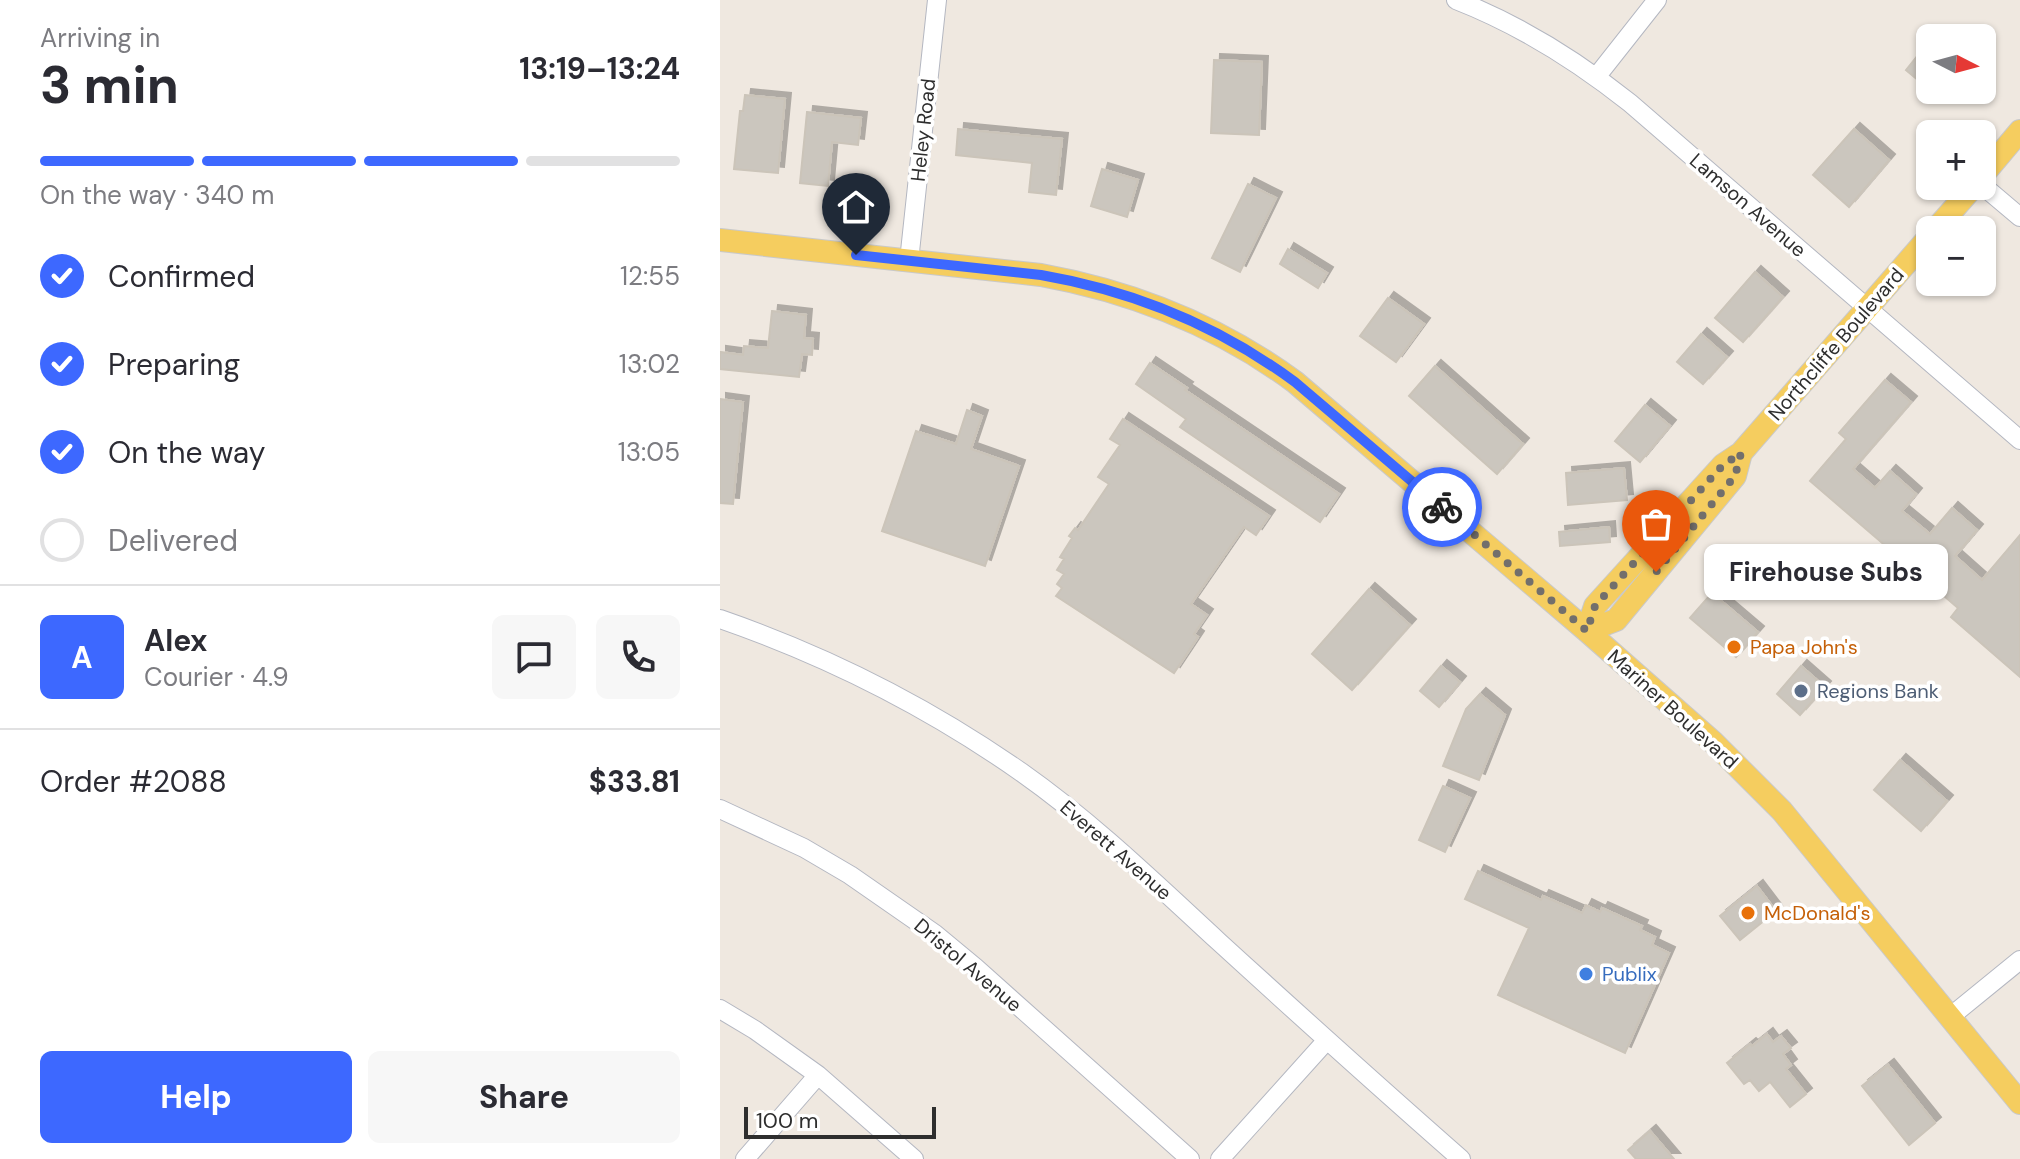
<!DOCTYPE html>
<meta charset="utf-8">
<style>
:root{--surface:#fff;--page:#f7f7f7;--text:#2b2b33;--muted:#7c7c81;--line:#e1e1e2;--accent:#3d68ff}
body{margin:0;font-family:"DM Sans",sans-serif;background:var(--page);color:var(--text);height:100vh;display:flex;flex-direction:column;font-size:30px;white-space:nowrap}
*{box-sizing:border-box;margin:0}
p{font-size:26px;color:var(--muted)}
.icon{flex:none;width:44px;height:44px;fill:none;stroke:currentColor;stroke-width:2;stroke-linecap:round;stroke-linejoin:round}
.map{position:relative;flex:1;overflow:hidden}
.panel{display:flex;flex-direction:column;background:var(--surface);width:720px}
.panel>*{flex:none}
.needle{width:52px;rotate:96deg}
.controls{position:absolute;left:1196px;top:24px;display:grid;gap:16px}
.controls a{display:grid;place-items:center;width:80px;height:80px;border-radius:12px;background:var(--surface);box-shadow:0 2px 6px #0004;font-size:40px}
.scale{position:absolute;left:24px;bottom:20px;width:192px;box-sizing:border-box;padding-left:8px;border:4px solid #2e2e2e;border-top:0;font-size:22px;line-height:28px;white-space:nowrap;color:#2e2e2e;-webkit-text-stroke:6px #fff;paint-order:stroke}
.pin{position:absolute;display:grid;place-items:center;width:68px;height:68px;color:#fff;margin:-82px -34px;border-radius:50% 50% 50% 0;rotate:-45deg;box-shadow:0 0 8px #0007}
.pin .icon{rotate:45deg}
.courier{position:absolute;display:grid;place-items:center;width:80px;height:80px;margin:-40px;border:6px solid #3d68ff;border-radius:50%;background:#fff;color:#222;box-shadow:0 2px 10px #0007}
.bubble{position:absolute;height:56px;border-radius:12px;background:var(--surface);box-shadow:0 2px 6px #0004;font-size:26px;font-weight:700;line-height:56px;text-align:center}
.headline em{font-style:normal;font-weight:700}
.headline div{display:flex;flex-direction:column-reverse}
.headline{display:flex;align-items:center;justify-content:space-between;height:136px;padding:0 40px}
h1{font-size:52px;font-weight:700;line-height:60px}
.bar{display:grid;grid-template-columns:repeat(4,1fr);gap:12px 8px;align-content:center;height:96px;padding:0 40px}
.bar i{height:10px;border-radius:6px;background:var(--line)}
.bar .selected{background:var(--accent)}
.bar p{grid-column:span 4}
.line{display:flex;align-items:center;gap:20px;padding:0 40px;border-top:2px solid var(--line)}
.line div{flex:1}
.round{display:grid;place-items:center;flex:none;width:84px;height:84px;border-radius:12px;background:var(--page)}
ol{padding:0 40px;list-style:none}
li{display:flex;align-items:center;gap:24px;height:88px}
li p{margin-inline-start:auto}
li .icon{padding:8px;border-radius:50%;background:var(--accent);color:#fff;stroke-width:4}
li:last-child{color:var(--muted)}
li i{width:44px;height:44px;border:4px solid var(--line);border-radius:50%}
.cta{display:flex;gap:16px;margin-top:auto;padding:16px 40px}
.cta a{flex:1;height:92px;border-radius:12px;background:var(--accent);color:#fff;font-size:32px;font-weight:700;line-height:92px;text-align:center}
.cta a+a{background:var(--page);color:var(--text)}
main{display:flex;flex:1;min-height:0}
.map>svg:first-child{display:block}
</style>
<main>
<section class="panel">
<div class="headline"><div><h1>3 min</h1><p>Arriving in</p></div><em>13:19–13:24</em></div>
<div class="bar"><i class="selected"></i><i class="selected"></i><i class="selected"></i><i></i><p>On the way · 340 m</p></div>
<ol>
<li><svg class="icon" aria-label="check" viewBox="0 0 24 24"><path d="M5 12l5 5 9-10"/></svg>Confirmed<p>12:55</p></li>
<li><svg class="icon" aria-label="check" viewBox="0 0 24 24"><path d="M5 12l5 5 9-10"/></svg>Preparing<p>13:02</p></li>
<li><svg class="icon" aria-label="check" viewBox="0 0 24 24"><path d="M5 12l5 5 9-10"/></svg>On the way<p>13:05</p></li>
<li><i></i>Delivered</li>
</ol>
<div class="line" style="height:144px"><b class="round" style="background:var(--accent);color:#fff">A</b><div><b>Alex</b><p>Courier · 4.9</p></div><a class="round"><svg class="icon" aria-label="chat" viewBox="0 0 24 24"><path d="M4 5h16v11H9l-5 4z"/></svg></a><a class="round"><svg class="icon" aria-label="phone" viewBox="0 0 24 24"><path d="M5 4h4l2 5-3 2q2 4 5 5l2-3 5 2v4C11 20 4 13 5 4z"/></svg></a></div>
<div class="line" style="height:104px"><div>Order #2088</div><b>$33.81</b></div>
<div class="cta"><a>Help</a><a>Share</a></div>
</section>
<div class="map">
<svg width="1300" height="1159" viewBox="0 0 1300 1159">
<defs>
<filter id="shadow"><feDropShadow dx="6" dy="-6" stdDeviation="0" flood-color="#0004"/></filter>
</defs>
<rect width="100%" height="100%" fill="#efe8e0"/>
<path fill="#cbc6be" stroke="#cbc4b9" stroke-width="2" filter="url(#shadow)" d="M1210,40v50l-24,-20z
M494,60l48,2 -3,73 -48,-2z
M25,95l40,4 -7,74 -44,-4 6,-58h3z
M87,112l54,6 -3,27 -26,-3 -4,44 -28,-3z
M238,129l104,10 -6,56 -27,-3 3,-29 -76,-8z
M1134,129l35,31 -40,47 -36,-32z
M382,169l36,11 -11,37 -36,-11z
M528,184l28,14 -36,74 -28,-14z
M568,249l39,24 -9,15 -38,-24z
M1035,272l28,25 -40,45 -28,-24z
M668,298l36,26 -28,38 -36,-26z
M52,311l34,4 -2,23 9,1 -1,16 -10,-1 -3,23 -79,-8v-17l23,3 1,-9 24,2z
M981,334l26,23 -24,27 -26,-22z
M430,363l37,25 -2,2 154,104 -19,28 -140,-95 6,-8 -50,-35z
M715,366l88,78 -26,30 -88,-78z
M1165,380l26,22 -58,67 22,19 15,-17 26,23 -14,17 28,23 22,-26 25,22 -22,26 27,24 38,-45v142l-69,-60 7,-9 -148,-127 36,-42 -7,-6z
M0,399l23,3 -10,102 -13,-1z
M925,405l25,21 -30,36 -25,-21z
M247,410l15,6 -11,33 48,17 -34,100 -103,-35 34,-100 40,13z
M403,419l146,97 -13,19 -12,-8 -53,77 16,11 -13,19 4,3 -24,36 -118,-77 6,-8 -5,-4 7,-10 -7,-4 7,-11 -4,-2 12,-19 -3,-2 6,-8 3,2 31,-46 -11,-7 22,-32 -10,-6z
M904,468l3,32 -59,5 -2,-32z
M889,527l1,15 -50,4 -1,-14z
M649,589l41,36 -58,65 -40,-36z
M992,593l46,39 -22,25 -46,-39z
M721,666l19,16 -21,25 -19,-16z
M1081,666l24,21 -25,28 -23,-21z
M760,694l25,21 -26,65 -36,-14 23,-57z
M1180,760l47,41 -26,30 -47,-41z
M723,786l27,12 -25,54 -26,-12z
M758,871l63,29 2,-4 39,17 4,-8 14,7 2,-4 40,18 -2,4 15,7 -3,8 17,8 -44,100 -127,-58 31,-67 -64,-29z
M1037,886l19,25 -36,29 -20,-24z
M1047,1034l6,8 8,-6 10,12 -8,6 8,11 -5,4 20,25 -16,13 -20,-25 -11,9 -9,-11 -6,4 -17,-21 23,-19 2,2z
M1168,1065l47,58 -26,22 -47,-59z
M930,1131l24,28h-38l-8,-9z"/>
<g fill="none" stroke-linecap="round" stroke-linejoin="round">
<g stroke="#b4b7c1" stroke-width="20">
<path id="minor" d="M736,0c64,25 120,60 174,103l390,337
M877,76l60,-76
M1262,185l38,32
M189,261l28,-261
M0,619c107,37 208,88 301,153 71,50 133,110 197,169 80,73 161,146 243,218
M0,809l84,39 46,27 85,59 41,34 214,191
M0,1009l35,21 63,45 96,84
M1230,1017l70,-57
M25,1159l73,-84
M500,1159l107,-119"/>
</g>
<g stroke="#c9c9c9" stroke-width="24">
<path id="major" d="M1262,176l38,-45
M1215,230l39,-44
M0,240l321,35c93,17 178,51 254,107l292,249 126,111 69,69 238,292
M867,631l8,-25 128,-141 18,-12 189,-217
M867,631l29,-11 119,-144 6,-23"/>
</g>
<use href="#minor" stroke="#fff" stroke-width="18"/>
<use href="#major" stroke="#f5cd5f" stroke-width="22"/>
</g>
<g fill="none" stroke-linecap="round" stroke-linejoin="round">
<path stroke="#726f6c" stroke-width="8" stroke-dasharray="0 14.4" d="M722,507l145,124 8,-25 128,-141 18,-12 -6,23 -79,96"/>
<path stroke="#3d68ff" stroke-width="10" d="M136,255l185,20c93,16 178,51 254,107l147,125"/>
</g>
<g fill="#e8710a" stroke="#fff" stroke-width="3">
<circle cx="1014" cy="647" r="8"/>
<circle cx="1028" cy="913" r="8"/>
</g>
<circle fill="#5c6f8a" stroke="#fff" stroke-width="3" cx="1081" cy="691" r="8"/>
<circle fill="#3f7fe0" stroke="#fff" stroke-width="3" cx="866" cy="974" r="8"/>
<g text-anchor="middle" dominant-baseline="central" stroke-width="7" stroke-linejoin="round" paint-order="stroke">
<g font-size="20" fill="#2e2e2e" stroke="#fff">
<text transform="translate(203 130) rotate(-84)">Heley Road</text>
<text transform="translate(1028 205) rotate(41)">Lamson Avenue</text>
<text transform="translate(1116 344) rotate(-49)">Northcliffe Boulevard</text>
<text transform="translate(953 709) rotate(42)">Mariner Boulevard</text>
<text transform="translate(396 850) rotate(41)">Everett Avenue</text>
<text transform="translate(248 965) rotate(40)">Dristol Avenue</text>
</g>
<g font-size="20" fill="#c56008" stroke="#fff" text-anchor="start">
<text x="1030" y="647">Papa John's</text>
<text x="1044" y="913">McDonald's</text>
</g>
<g font-size="20" fill="#4e5e75" stroke="#fff" text-anchor="start">
<text x="1097" y="691">Regions Bank</text>
</g>
<g font-size="20" fill="#366cbe" stroke="#fff" text-anchor="start">
<text x="882" y="974">Publix</text>
</g>
</g>
</svg>
<div class="controls">
<a><svg class="needle" viewBox="-14 -14 28 28"><path d="M0-13l5 13h-10z" fill="#e53935"/><path d="M0 13l5-13h-10z" fill="#7c7c81"/></svg></a>
<a>+</a>
<a>−</a>
</div>
<div class="scale">100 m</div>
<div class="pin" style="left:936px;top:572px;background:#ea580c"><svg class="icon" aria-label="bag" viewBox="0 0 24 24"><path d="M5 8h14l-1 12H6zM9 8a3 3 0 0 1 6 0"/></svg></div>
<div class="pin" style="left:136px;top:255px;background:#1f2937"><svg class="icon" aria-label="home" viewBox="0 0 24 24"><path d="M3 11l9-7 9 7M6 9v11h12V9"/></svg></div>
<div class="courier" style="left:722px;top:507px"><svg class="icon" aria-label="bike" viewBox="0 0 24 24"><circle cx="6" cy="16" r="4"/><circle cx="18" cy="16" r="4"/><path d="M6 16l4-8h5l3 8M10 8l3 8H6M13 5h3"/></svg></div>
<div class="bubble" style="left:984px;top:544px;width:244px">Firehouse Subs</div>
</div>
</main>
